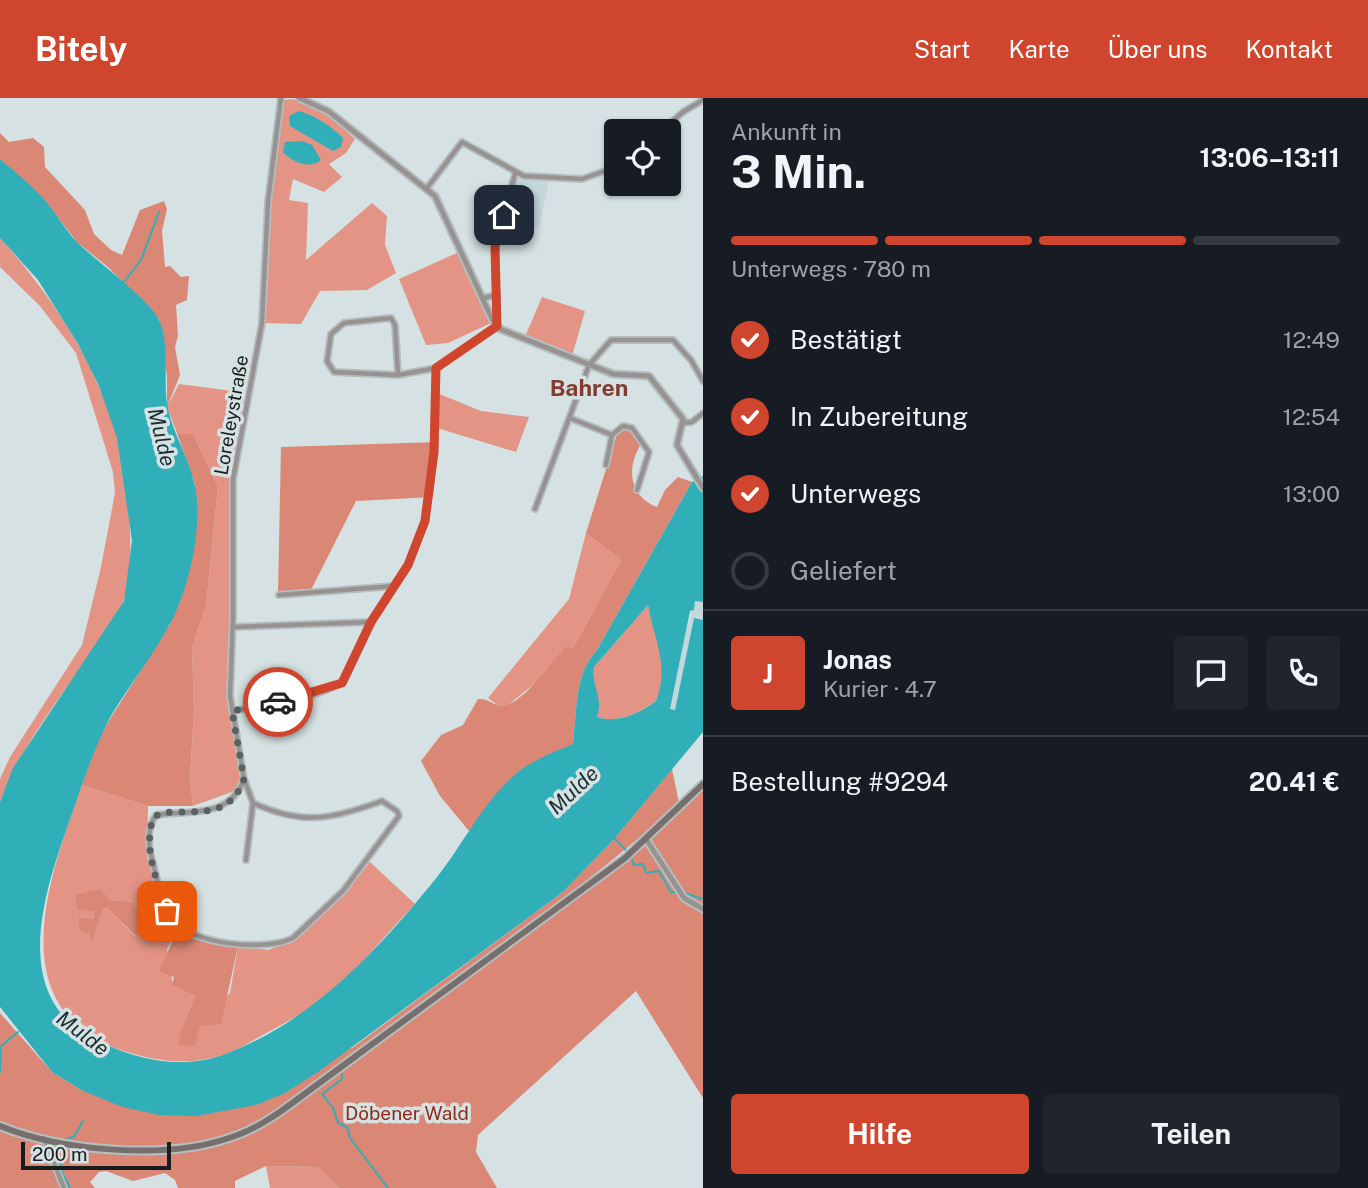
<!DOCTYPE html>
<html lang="de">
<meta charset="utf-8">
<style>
:root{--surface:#171b24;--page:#20242c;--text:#f1f3f6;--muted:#9ea1a6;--line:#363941;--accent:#d0452d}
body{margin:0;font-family:"Public Sans",sans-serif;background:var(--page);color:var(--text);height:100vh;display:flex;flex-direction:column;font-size:26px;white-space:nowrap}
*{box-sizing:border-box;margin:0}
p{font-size:23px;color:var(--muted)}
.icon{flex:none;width:38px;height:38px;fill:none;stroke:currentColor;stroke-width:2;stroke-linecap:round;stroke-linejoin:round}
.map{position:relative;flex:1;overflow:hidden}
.drawer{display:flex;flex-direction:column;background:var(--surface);width:665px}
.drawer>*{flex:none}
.controls{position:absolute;left:604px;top:21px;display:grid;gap:14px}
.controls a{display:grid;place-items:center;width:77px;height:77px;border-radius:7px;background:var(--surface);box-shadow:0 2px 5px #0004;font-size:35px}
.scale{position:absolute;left:21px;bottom:18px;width:150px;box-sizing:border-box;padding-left:7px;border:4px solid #171c1c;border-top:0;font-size:19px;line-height:24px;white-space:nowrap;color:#171c1c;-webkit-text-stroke:5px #d5e1e2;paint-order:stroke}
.pin{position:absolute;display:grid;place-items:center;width:60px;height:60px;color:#fff;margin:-30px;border-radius:14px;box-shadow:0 4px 10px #0006}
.courier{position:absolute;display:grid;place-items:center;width:70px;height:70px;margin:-35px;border:5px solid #d0452d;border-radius:50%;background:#fff;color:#222;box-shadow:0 2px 9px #0007}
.head em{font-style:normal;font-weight:700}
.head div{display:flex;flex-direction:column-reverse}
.head{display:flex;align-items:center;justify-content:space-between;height:119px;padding:0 28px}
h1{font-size:46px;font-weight:700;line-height:52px}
.bar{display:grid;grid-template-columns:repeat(4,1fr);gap:10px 7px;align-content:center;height:84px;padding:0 28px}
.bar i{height:9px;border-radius:5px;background:var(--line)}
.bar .selected{background:var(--accent)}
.bar p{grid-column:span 4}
.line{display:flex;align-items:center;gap:18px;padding:0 28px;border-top:2px solid var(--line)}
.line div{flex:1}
.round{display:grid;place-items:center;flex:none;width:74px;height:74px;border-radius:7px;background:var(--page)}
ol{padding:0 28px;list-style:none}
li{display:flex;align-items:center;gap:21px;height:77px}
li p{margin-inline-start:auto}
li .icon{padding:7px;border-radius:50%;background:var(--accent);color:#fff;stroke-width:4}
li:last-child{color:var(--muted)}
li i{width:38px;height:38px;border:4px solid var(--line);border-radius:50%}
.button{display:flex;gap:14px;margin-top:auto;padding:14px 28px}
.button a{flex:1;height:80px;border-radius:7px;background:var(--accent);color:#fff;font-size:28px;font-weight:700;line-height:80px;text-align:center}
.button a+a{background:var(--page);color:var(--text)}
header{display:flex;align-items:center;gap:42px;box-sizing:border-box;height:98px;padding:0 35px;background:var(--accent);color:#fff}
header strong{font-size:33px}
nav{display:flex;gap:38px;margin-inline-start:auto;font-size:24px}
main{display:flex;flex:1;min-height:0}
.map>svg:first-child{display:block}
</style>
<header>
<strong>Bitely</strong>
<nav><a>Start</a><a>Karte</a><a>Über uns</a><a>Kontakt</a></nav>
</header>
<main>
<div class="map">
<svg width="703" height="1090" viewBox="0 0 703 1090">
<rect width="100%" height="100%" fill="#d5e1e2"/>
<path fill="#c2d8da" d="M519,80l30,3 -10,46 -34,-8 11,-40z
M695,502l8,2v18l-9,-2 -19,92h-5l8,-51z"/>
<path fill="#e39484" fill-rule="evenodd" d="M292,1l30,11 33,29 -9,14 -17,11 13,13 -18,15 -31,-13 -4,21 19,3 -2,57 66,-57 15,13 -2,29 11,28 -29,17 -47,1 -19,33 -39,-1 9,-144 10,-73 3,-6z
M0,140c51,57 96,124 117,199 6,23 7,49 11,73 3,23 5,73 -6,94 -38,68 -94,124 -122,198v-23l10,-22 72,-112 19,-78 14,-74 -2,-21 -37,-119 -36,-47 -40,-39z
M459,154l32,71 -43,20 -22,2 -27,-66z
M542,199l43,14 -13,45 -47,-19z
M179,286l69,9 -16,83 2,152 -4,78 13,82 -50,18 -3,-28 4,-67 -2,-64 14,-41 12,-119 -25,-53 -16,-1 -10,-26z
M437,295l44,18 48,6 -13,35 -79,-24z
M586,435l35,27 -48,88 -8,-2 -24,32 -34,28h-8l-11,-8 81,-99z
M648,507c7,36 23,60 8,96 -17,12 -39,23 -59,16 6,-16 -6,-32 -3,-50z
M82,687l66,21 -1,52 22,60 8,13 -10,18 6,36 22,11 -13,31 -3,18 51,-52 8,-47 30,4 28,-10 74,-78 45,42c-28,29 -54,62 -84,88 -22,19 -48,32 -72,45 -11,6 -22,13 -33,17 -38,13 -72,7 -109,-5 -117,-45 -67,-174 -35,-264zM110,802l23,2 13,21 -11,13 -28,-28 -4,1 -11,33 -3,-8 -10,-4 1,-13 13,2 1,-9z
M266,1068l52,1 21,21h-69z"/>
<path fill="#da8776" d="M0,35l9,9 24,-4 11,9 1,20 40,43 9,24 17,16 11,5 18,-45 24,-9 3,8 -5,22 3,36 5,-1 11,11 8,-1 -2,24 -11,5 2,31 -3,11 5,28 -13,32v-31l-8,-57 -50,-51 -32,-26 -33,-42 -44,-41z
M627,330l14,16c-15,24 -12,52 16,63l8,-17 13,-13 14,5 -95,168c-23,24 -20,63 -24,94l-53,27 -51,60 -29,-35 -19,-35 20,-26 22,-10 15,-26c11,-1 17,8 26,7 20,-4 49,-45 61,-60l8,2 48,-88 -35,-27 31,-99z
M177,335l16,1 25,53 -12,119 -14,41 2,64 -4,67 3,28h-45l-66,-21 15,-43 13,-23 60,-95 25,-140z
M438,344l-5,55 -77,4 -45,89 -33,2 3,-145z
M672,671l7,34c-93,84 -196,155 -297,229 -43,31 -94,78 -144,98 -65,27 -174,20 -238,-8v-109l52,59 31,19 269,-43 211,-156 52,-54z
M703,690v310l-67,-107 -158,144 -2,17 21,36h-158l-21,-21 -52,-1 -31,15v7h-57l-3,-8 -10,-7 -32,8 -27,-10 -7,1 -9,10 5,6h-95v-59c49,19 167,29 217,16 18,-4 34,-12 50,-21l318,-232 58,-46z
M100,791l10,11 23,2 13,21 -10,13 -29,-28 -4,1 -11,34 -3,-9 -10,-4v-13l14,2 1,-8 -17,-2 -2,-14z
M177,833l61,15 -17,78 -21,2 -5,20 -17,-1 4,-18 13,-31 -23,-11 2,-8 -15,-6z"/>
<path fill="#30afb9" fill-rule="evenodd" d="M299,13c19,6 30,14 44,27l-2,9 -8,4 -43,-25 -1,-10z
M302,43l10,4 9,15c-11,10 -29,2 -38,-8l2,-10z
M0,61c16,14 34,28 47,44 11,13 19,28 30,39 18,18 73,58 82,78 12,27 3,62 9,89 7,31 28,60 29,93 2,39 -8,83 -25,118 -17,33 -42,64 -61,96 -18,33 -29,70 -42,106 -26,74 -62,180 33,221 39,18 84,27 126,10 86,-33 152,-105 209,-176 28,-35 48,-80 85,-108 16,-11 34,-18 51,-25 4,-31 1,-70 24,-94l95,-168 11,-6v126l-8,-1 -1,9 -4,1 -20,98 5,1 19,-92 9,2v112l-88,106 -52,54 -245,180 -33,21 -29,12 -60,11 -37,-1 -36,-8 -40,-16 -31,-19 -52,-65v-205l13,-34 111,-167 8,-60 -15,-103 -18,-52 -21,-42 -40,-64 -38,-42zM648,507c6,35 22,61 8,96 -16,12 -39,23 -59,16 7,-19 -6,-31 -3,-50z"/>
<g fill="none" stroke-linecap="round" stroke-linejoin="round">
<path stroke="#30afb9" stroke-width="2" d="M123,185l18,-23 18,-48
M613,739l16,16 5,12 9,-1 3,9 13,-2 12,21h5
M681,794l22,7
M0,974l1,-26 17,-14
M342,976v5l-20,15 11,14 5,15 9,4 3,11 38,50
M68,1040l6,-1 9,-16
M65,1056l2,-4
M61,1064l-1,6 10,20"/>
<g stroke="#b3bebe" stroke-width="8">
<path id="minor" d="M661,33l22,-19 20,-12
M427,90l35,-46 62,34 58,3 34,-12
M483,200l14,-3
M398,277l-64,-3 -7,-11 4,-27 13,-11 47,-5 4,7 3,50 38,-7 61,-42 -2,-79 20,-73
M570,320l42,17
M683,325l9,-1 11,-9
M606,367l6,-30 11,-9 9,2 17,24 -12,38
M535,411l54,-144 22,-25h62l18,20 12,21
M279,497l115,-9
M233,529l138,-5
M232,613c26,-5 99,-13 114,-34l25,-55 37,-57 17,-44 9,-69 2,-84
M244,681c-14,40 -55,31 -88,36 -11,15 -7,36 -2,52 4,16 7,38 17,51 19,27 95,34 122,20l50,-47 56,-75 -2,-5 -15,-10c-49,18 -79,25 -129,2l-9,-24 -14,-83 3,-79v-138l29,-156 6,-121 13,-104
M246,762l7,-57
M44,1040l20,50"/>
</g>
<g stroke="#b3bebe" stroke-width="9">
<path id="tertiary" d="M299,0l29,13 107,85 57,123 8,10 113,45 36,2 34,43 -6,26 26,43
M646,741l38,59 19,11"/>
</g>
<g stroke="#b3bebe" stroke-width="10">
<path id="secondary" d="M0,1028c62,25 165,34 229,12 26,-8 49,-24 70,-40l326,-240 78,-74"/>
</g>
<use href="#minor" stroke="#989392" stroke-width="4.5"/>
<use href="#tertiary" stroke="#989392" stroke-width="5"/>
<use href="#secondary" stroke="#766f6e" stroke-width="6"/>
</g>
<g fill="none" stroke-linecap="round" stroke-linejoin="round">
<path stroke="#5a6161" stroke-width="7" stroke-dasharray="0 12.6" d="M167,813c-10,-31 -24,-61 -14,-93 20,-17 73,13 91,-39l-12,-68 46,-9"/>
<path stroke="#d0452d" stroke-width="9" d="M278,604l64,-19 29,-61 37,-57 17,-44 9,-69 2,-84 61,-42 -2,-79 9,-32"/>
</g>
<g text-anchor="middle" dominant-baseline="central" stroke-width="7" stroke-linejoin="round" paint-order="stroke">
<g font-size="19" fill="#171c1c" stroke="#d5e1e2">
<text transform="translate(231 317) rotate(-80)">Loreleystraße</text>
</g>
<g font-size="19" fill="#8e2b1a" stroke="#d5e1e2">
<text x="407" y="1015">Döbener Wald</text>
</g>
<g font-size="21" font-style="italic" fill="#1a2f31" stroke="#d5e1e2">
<text transform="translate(162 339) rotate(76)">Mulde</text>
<text transform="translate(573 692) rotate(-43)">Mulde</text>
<text transform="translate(83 935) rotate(37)">Mulde</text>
</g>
<g font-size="23" font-weight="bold" fill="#823b2e" stroke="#d5e1e2">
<text x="589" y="289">Bahren</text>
</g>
</g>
</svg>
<div class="controls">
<a><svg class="icon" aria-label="locate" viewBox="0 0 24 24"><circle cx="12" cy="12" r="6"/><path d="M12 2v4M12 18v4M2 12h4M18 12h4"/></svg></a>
</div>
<div class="scale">200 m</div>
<div class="pin" style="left:167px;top:813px;background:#ea580c"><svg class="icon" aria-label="bag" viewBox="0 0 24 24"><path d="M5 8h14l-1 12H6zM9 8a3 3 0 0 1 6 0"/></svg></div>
<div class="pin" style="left:504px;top:117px;background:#1f2937"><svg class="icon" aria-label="home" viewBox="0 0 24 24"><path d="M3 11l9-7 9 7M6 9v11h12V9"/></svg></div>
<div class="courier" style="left:278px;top:604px"><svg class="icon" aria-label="car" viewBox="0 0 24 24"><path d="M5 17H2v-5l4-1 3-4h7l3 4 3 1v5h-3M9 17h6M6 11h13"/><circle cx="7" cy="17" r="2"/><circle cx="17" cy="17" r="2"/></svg></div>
</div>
<section class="drawer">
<div class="head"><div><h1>3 Min.</h1><p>Ankunft in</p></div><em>13:06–13:11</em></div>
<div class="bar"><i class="selected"></i><i class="selected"></i><i class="selected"></i><i></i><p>Unterwegs · 780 m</p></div>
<ol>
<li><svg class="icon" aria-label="check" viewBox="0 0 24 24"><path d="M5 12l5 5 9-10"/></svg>Bestätigt<p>12:49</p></li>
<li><svg class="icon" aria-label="check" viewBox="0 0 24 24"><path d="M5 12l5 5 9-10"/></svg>In Zubereitung<p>12:54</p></li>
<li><svg class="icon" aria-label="check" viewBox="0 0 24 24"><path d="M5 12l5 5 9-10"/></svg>Unterwegs<p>13:00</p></li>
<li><i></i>Geliefert</li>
</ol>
<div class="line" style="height:126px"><b class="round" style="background:var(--accent);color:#fff">J</b><div><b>Jonas</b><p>Kurier · 4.7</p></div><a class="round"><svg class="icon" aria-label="chat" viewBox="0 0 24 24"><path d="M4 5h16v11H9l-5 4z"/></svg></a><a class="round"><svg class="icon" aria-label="phone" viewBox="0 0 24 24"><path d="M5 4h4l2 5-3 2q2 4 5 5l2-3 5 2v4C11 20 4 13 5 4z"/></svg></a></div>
<div class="line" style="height:91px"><div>Bestellung #9294</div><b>20.41 €</b></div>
<div class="button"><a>Hilfe</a><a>Teilen</a></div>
</section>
</main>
